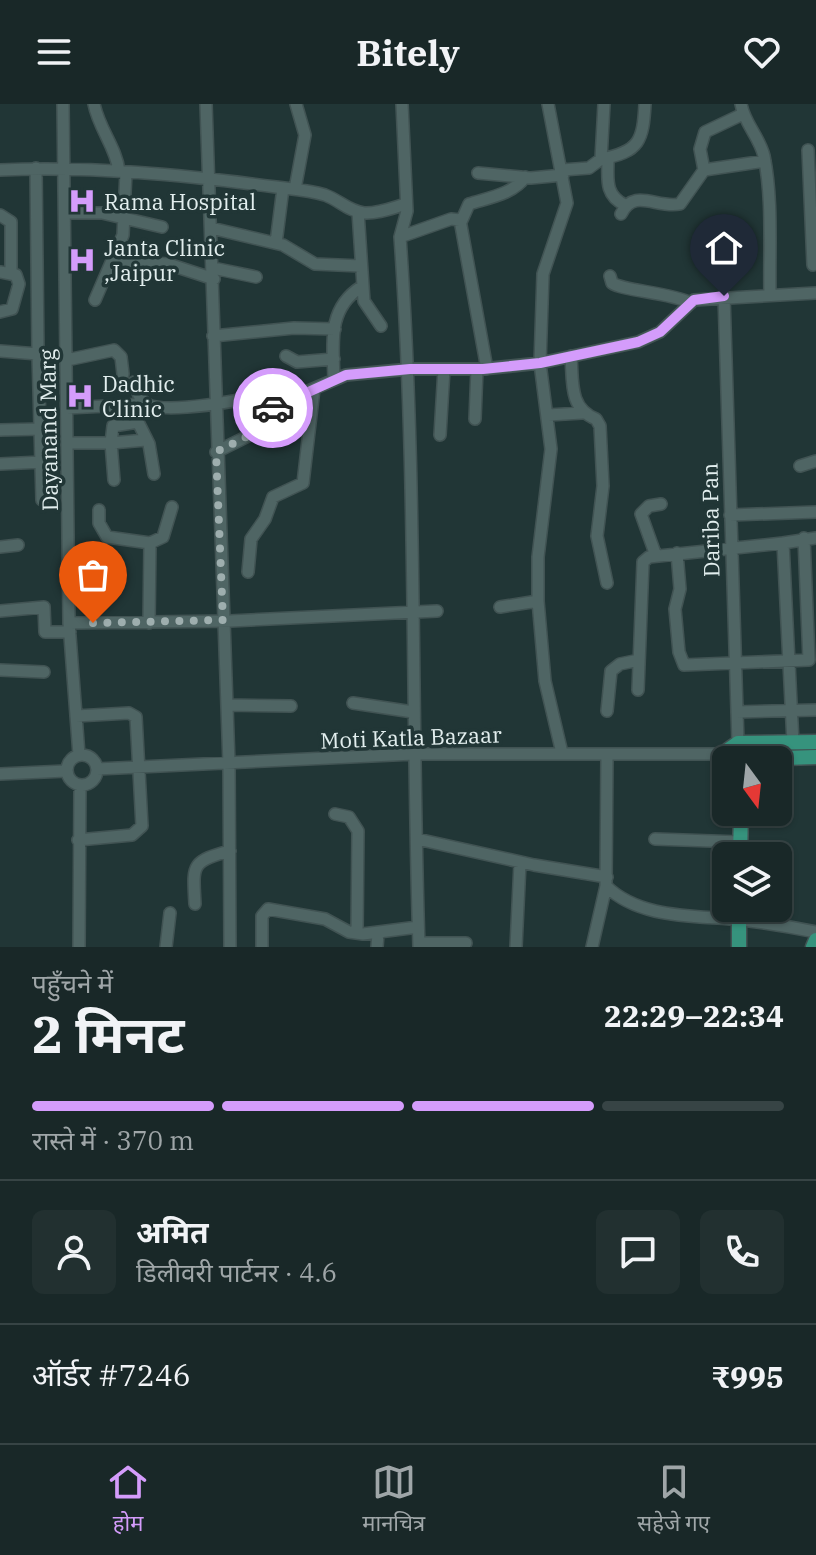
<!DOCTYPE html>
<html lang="hi">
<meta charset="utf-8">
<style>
:root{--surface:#192828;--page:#223030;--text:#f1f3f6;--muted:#9fa6a8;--line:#374445;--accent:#d49cfb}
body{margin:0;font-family:"IBM Plex Serif","Noto Sans Devanagari",serif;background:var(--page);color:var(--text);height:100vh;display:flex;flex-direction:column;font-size:30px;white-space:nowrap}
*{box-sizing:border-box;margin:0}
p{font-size:26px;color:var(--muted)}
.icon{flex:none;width:44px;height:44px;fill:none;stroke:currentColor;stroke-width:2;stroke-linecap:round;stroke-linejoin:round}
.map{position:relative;height:843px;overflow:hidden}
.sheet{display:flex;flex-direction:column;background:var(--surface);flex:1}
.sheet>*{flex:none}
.needle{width:52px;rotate:165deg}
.fabs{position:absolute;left:712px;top:642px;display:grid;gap:16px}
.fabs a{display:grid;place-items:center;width:80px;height:80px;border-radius:12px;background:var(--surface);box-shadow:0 2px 6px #0004,0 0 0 2px var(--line);font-size:40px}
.pin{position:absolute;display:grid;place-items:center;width:68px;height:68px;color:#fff;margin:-82px -34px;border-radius:50% 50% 50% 0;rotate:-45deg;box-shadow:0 0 8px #0007}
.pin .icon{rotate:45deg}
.courier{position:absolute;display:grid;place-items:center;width:80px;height:80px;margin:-40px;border:6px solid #d49cfb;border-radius:50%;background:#fff;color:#222;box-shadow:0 2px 10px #0007}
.overview em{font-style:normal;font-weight:700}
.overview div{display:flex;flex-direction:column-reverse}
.overview{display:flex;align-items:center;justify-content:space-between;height:136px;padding:0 32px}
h1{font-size:52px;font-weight:700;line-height:60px}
.bar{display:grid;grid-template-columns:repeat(4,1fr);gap:12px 8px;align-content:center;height:96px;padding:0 32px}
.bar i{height:10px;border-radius:6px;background:var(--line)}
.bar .on{background:var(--accent)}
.bar p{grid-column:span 4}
.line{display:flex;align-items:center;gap:20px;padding:0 32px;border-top:2px solid var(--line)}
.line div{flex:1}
.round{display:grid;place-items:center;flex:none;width:84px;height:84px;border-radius:12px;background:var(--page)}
header{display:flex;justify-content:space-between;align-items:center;height:104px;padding:0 32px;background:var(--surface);font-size:36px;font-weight:700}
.menu{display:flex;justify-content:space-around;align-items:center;height:112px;border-top:2px solid var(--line);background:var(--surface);font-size:22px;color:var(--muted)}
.menu a{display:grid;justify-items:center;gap:4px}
.menu .on{color:var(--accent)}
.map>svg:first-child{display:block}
</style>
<header><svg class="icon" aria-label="menu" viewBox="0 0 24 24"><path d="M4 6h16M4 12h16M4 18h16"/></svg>Bitely<svg class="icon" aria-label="heart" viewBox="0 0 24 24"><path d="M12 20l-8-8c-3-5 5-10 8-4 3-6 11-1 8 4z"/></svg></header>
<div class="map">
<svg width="816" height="843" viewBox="0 0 816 843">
<rect width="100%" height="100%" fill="#213636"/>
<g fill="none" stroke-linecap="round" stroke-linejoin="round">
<g stroke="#415353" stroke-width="14">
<path id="minor" d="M63,0l6,519 10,132
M94,0c5,25 22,43 25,67
M206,0l23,660 1,183
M402,0l5,107 -7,26c17,237 11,473 19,710
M548,0l19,99 -24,71 -3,89 11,86 -13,108v44l7,80 17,72
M741,0c3,19 18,32 23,52 9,44 5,94 6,139
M808,46l5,115
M608,54c0,20 -4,37 17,47
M601,55c39,-7 42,-19 44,-55
M36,64l2,186
M0,66c93,-4 184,5 276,17 16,2 33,3 49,8 14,5 23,16 39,18 13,1 28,-5 42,-9
M562,66l27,-2 12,-9 3,-55
M704,66l-4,-21 5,-17 38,-18
M478,69l53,5 32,-3
M295,85l10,-54 -9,-31
M358,108l6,89 17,25
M65,109h37l60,14
M621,110c13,-27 36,-5 59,-10l24,-34 61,-9
M0,111l11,7v52
M461,118l8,-18c18,-6 45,-10 56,-27
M211,124l72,17 32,19 46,2
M400,133l51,-18 9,1 27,149
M276,139l7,-55
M114,156l54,4 46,15
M213,164l43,9
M0,168l16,3 3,9 -7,25 -12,3
M610,172l2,7c11,8 57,9 79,20
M724,192l14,447
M95,196l28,-65 3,-63
M213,232l81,-8 41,1
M0,247l38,3 4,146
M286,252l11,6 37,-3
M571,252c2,27 -2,52 25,63l4,7 3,60 -6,50 10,47
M67,256l47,-10 7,7 2,17
M334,276c-1,-37 -7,-71 27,-93
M134,278c3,8 5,18 13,22 18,10 88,-3 109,-7
M67,304l78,-4
M548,311l34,-2
M475,315l2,-50
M0,326l42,-1
M440,331l4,-66
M68,339h43l2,-17 25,-4 11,22 5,30
M216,348l32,-16 27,-31 71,-30 64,-6h73l57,-6 98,-21 22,-10 34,-32 122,-7
M0,360l42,-2
M800,362l16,-5
M114,376l-3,-37 35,-3
M99,406v13l8,14 43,6
M730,411l86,-3
M0,443l18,-2
M677,449l3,36 -5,20 4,43 5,13 125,-5 -5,-122
M656,452l-15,-42 8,-8 12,-2
M248,468l3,-33 14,-20 8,-22 30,-14 11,-94
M500,503l38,-6
M0,507l44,-4 1,25h25
M69,519l161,-2 207,-10
M149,519l1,-80 13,-6 9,-30
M0,566l44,2
M638,586l5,-128 6,-5 134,-14
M353,599l60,9
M227,601l64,1
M607,607l4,-40 9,-7 19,-4
M737,608l79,-2
M76,612l53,-3 7,4 6,109 -10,9 -54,5
M793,639l-10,-200 33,-5
M607,650l-1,132c35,34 91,29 136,34 25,3 49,7 74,12
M67 666a15 15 0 1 1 30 0a15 15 0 1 1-30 0Z
M97,665l317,-15h312
M0,670l66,-3
M335,710l14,3 9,14 -1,102
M417,735l117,26 73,12
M655,735l85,3
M195,800c-2,-38 -5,-43 35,-53
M419,839h47
M79,843l1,-161
M166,843l4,-34
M262,843v-31l6,-7 57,10 24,13 14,2 55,-7
M377,843l1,-13
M516,843l4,-84
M592,843l14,-61"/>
</g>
<g stroke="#415353" stroke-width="17">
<path id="major" d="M754,655l62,-2
M727,656l1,-10 10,-7 78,-1
M740,752l1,-44
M739,804v39
M813,843l3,-7"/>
</g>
<use href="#minor" stroke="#4f6564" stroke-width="11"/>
<use href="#major" stroke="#36937d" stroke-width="14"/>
</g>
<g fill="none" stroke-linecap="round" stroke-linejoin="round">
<path stroke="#9eaeae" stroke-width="8" stroke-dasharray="0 14.4" d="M93,519l130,-3 -7,-168 32,-16 25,-28"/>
<path stroke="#d49cfb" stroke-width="10" d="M273,304l73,-33 64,-6h73l57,-6 98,-21 22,-10 34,-32 30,-4"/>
</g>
<defs>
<g id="hospital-bare" transform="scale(2.16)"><path d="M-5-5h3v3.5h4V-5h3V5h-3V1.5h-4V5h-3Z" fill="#d49cfb" stroke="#213636" stroke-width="2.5" paint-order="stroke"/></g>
</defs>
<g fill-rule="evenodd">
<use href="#hospital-bare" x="82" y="97"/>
<use href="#hospital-bare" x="82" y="156"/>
<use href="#hospital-bare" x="80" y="292"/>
</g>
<g text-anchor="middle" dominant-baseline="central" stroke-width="7" stroke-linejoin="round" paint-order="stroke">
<g font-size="22" fill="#e2eeee" stroke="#213636" text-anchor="start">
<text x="104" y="97">Rama Hospital</text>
<text x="104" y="143">Janta Clinic<tspan x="104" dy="25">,Jaipur</tspan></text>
<text x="102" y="279">Dadhic<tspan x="102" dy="25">Clinic</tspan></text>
</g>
<g font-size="22" fill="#e2eeee" stroke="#213636">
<text transform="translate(48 326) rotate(-91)">Dayanand Marg</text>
<text transform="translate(710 416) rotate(-91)">Dariba Pan</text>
<text transform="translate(411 633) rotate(-2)">Moti Katla Bazaar</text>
</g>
</g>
</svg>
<div class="fabs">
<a><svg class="needle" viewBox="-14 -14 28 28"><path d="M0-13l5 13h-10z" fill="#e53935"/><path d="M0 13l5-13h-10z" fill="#9fa6a8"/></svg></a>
<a><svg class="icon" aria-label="layers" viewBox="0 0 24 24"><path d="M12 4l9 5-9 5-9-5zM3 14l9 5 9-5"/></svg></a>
</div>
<div class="pin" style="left:93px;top:519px;background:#ea580c"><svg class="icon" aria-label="bag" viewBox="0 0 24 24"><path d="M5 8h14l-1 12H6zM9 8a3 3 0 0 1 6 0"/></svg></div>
<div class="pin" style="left:724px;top:192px;background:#1f2937"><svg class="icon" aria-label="home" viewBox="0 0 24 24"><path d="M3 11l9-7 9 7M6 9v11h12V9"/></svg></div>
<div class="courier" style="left:273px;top:304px"><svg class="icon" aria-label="car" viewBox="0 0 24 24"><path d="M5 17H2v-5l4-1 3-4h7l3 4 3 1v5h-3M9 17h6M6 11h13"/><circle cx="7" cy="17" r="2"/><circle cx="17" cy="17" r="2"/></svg></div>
</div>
<section class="sheet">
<div class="overview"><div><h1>2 मिनट</h1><p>पहुँचने में</p></div><em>22:29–22:34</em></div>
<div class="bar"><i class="on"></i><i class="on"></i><i class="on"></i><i></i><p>रास्ते में · 370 m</p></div>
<div class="line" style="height:144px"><a class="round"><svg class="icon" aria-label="person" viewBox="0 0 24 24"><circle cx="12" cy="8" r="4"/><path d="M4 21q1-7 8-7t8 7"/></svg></a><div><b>अमित</b><p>डिलीवरी पार्टनर · 4.6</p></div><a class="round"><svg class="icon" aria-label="chat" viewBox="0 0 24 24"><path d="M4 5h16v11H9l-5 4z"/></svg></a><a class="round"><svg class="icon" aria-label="phone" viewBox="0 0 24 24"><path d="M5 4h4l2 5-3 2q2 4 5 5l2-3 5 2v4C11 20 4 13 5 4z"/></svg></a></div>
<div class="line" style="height:104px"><div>ऑर्डर #7246</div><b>₹995</b></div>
</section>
<nav class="menu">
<a class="on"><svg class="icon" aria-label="home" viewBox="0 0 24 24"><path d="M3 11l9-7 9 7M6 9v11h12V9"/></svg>होम</a>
<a><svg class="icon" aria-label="map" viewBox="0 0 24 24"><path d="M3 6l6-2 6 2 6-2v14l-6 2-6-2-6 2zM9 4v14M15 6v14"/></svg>मानचित्र</a>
<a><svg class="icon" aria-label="saved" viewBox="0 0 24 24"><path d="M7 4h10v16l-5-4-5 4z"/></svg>सहेजे गए</a>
</nav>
